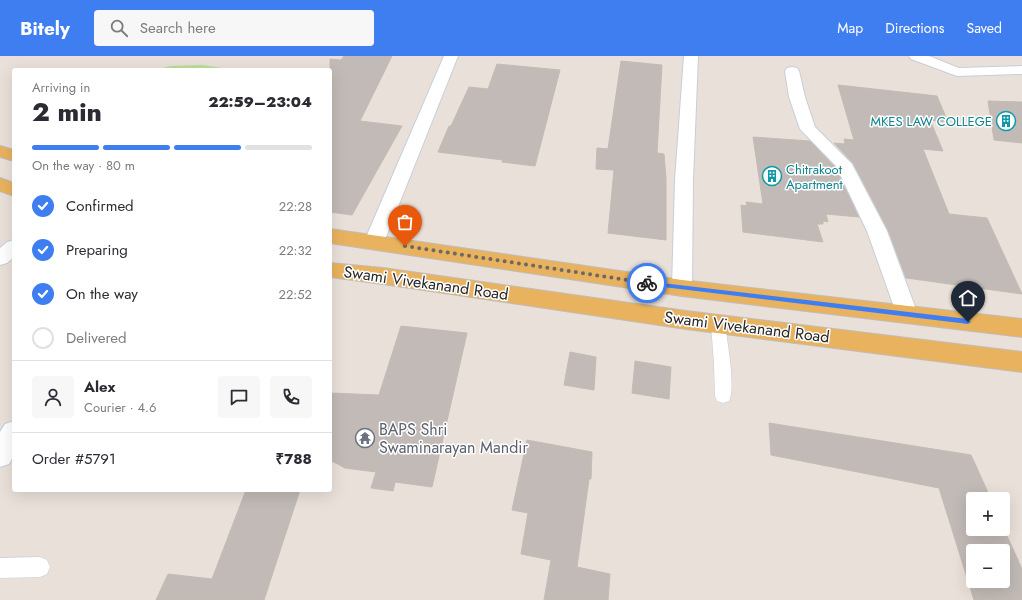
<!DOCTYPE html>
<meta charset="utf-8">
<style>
:root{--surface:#fff;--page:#f7f7f7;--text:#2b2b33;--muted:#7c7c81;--line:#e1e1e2;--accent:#3f7ef1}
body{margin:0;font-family:Jost,sans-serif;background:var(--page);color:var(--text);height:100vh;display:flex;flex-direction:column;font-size:15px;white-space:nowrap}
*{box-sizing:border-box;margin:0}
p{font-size:13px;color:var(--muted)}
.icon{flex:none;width:22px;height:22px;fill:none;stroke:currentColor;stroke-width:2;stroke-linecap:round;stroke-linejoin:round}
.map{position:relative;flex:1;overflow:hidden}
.details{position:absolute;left:12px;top:12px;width:320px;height:424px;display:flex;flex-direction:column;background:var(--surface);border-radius:4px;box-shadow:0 4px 16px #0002}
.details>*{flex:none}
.fabs{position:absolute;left:966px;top:436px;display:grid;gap:8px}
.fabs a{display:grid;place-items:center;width:44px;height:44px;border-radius:4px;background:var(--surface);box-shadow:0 4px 16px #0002;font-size:20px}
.pin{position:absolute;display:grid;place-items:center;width:34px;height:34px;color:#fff;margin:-41px -17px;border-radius:50% 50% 50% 0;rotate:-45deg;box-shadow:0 0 4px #0007}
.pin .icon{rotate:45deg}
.courier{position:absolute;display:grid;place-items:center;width:40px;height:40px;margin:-20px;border:3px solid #3f7ef1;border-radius:50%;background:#fff;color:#222;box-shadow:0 1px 5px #0007}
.head em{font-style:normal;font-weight:800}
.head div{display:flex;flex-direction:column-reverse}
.head{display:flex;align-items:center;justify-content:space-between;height:68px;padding:0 20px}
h1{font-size:26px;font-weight:800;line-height:30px}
.bar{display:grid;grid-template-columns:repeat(4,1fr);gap:6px 4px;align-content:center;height:48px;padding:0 20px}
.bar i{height:5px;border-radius:3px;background:var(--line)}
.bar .selected{background:var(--accent)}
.bar p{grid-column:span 4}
.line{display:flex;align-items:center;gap:10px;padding:0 20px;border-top:1px solid var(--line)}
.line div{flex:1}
.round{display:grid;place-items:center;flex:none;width:42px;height:42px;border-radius:4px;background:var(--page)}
ol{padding:0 20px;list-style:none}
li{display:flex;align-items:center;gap:12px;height:44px}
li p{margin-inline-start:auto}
li .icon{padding:4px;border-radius:50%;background:var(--accent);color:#fff;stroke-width:4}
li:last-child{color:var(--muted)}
li i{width:22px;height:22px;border:2px solid var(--line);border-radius:50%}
header{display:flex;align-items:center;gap:24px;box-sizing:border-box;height:56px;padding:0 20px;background:var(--accent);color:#fff}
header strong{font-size:19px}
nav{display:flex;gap:22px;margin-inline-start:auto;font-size:14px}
.search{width:280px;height:36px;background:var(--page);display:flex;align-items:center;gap:10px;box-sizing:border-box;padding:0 14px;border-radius:4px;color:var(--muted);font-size:15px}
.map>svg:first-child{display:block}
</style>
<header>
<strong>Bitely</strong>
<div class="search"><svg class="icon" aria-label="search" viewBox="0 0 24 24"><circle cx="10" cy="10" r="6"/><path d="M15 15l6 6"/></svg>Search here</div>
<nav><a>Map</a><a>Directions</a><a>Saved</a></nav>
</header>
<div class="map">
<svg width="1022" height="544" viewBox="0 0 1022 544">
<rect width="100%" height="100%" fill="#e9e0d9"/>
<path fill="#bbde97" d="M203,9l31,5h-80l17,-4z"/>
<path fill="#c1bab6" stroke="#c4bbb3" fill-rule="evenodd" d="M344,0h48l-32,65 42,5 -50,89 -22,-3v-153l11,1z
M621,5l41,4 -5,88 7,1 2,25v61l-58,-7 6,-63 -18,-1 1,-21 11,1z
M497,8l63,6 -25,96 -33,-4 1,-2 -65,-8 11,-26h2l18,-39 19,2z
M838,29l99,11 11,26 -18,-2 13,31 -20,-2 26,65 38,4 35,76 -116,-16 -18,-48 -35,-67 -19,-20 11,1 -1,-5 10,1z
M988,45l34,1v41l-28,-3z
M753,81l57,4 25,26 24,50 -33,-3 2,8 -5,-1v3h-6l6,18 -80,-10 -2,-27 6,1 -1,-4 17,2z
M401,270l66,7 -35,154 -37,-5 -2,9 -22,-3 5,-16 -31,-4 -15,-8v-67l49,2z
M570,296l26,5 -2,33 -30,-5z
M635,305l36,6 -2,32 -37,-6z
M769,367l202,32 20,44h-18v30h30v-2l19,42v31h-48l-35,-112 -168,-33zM973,495h30v30h-30z
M527,384l65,12 -1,27h-2l-12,88 33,7 -2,26h-64l7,-40 -30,-6 7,-41 -16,-3z
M246,434h54l-36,110h-108l12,-26 44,5z"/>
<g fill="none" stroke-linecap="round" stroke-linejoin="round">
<g stroke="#c7ced9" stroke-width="1">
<path id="service" d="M718,262l5,2 2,4c2,17 11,63 4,77l-6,2 -6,-2 -2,-5 -1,-32 -3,-40 2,-4z
M40,501l7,3 3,7 -3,7 -7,3 -40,1v-20z"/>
</g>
<g stroke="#c7ced9" stroke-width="2">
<path id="minor" d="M444,0h14l-74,186 -3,5 -7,2 -7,-2 -3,-5z
M684,0h14l-5,124 -1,108 -3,6 -7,2 -7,-2 -3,-6 3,-108z
M909,0h20l30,12 63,-2v8l-65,2 -46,-17z
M792,11l5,1 2,3 6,26 10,30 37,37 35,67 31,84 -3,6 -8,2 -8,-2 -32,-90 -31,-65 -36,-37 -11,-32 -4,-26 2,-3z
M14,184v17l-7,6 -7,2v-17l7,-6z
M14,365v34l-5,9 -9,3v-35l5,-8z"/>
</g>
<g stroke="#bebebe" stroke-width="2">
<path id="primary" d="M0,90l14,4v11l-14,-4z
M0,122l14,5v13l-14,-5z
M330,173l352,51 340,39v18l-340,-41 -352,-53z
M330,207l53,5 303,43 336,41v20l-336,-43 -303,-45 -53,-7z"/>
</g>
<use href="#service" fill="#fff" fill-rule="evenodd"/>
<use href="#minor" fill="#fff" fill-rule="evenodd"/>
<use href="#primary" fill="#e9b25e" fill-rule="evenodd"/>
</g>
<path fill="#3f7ef1" d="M645,225l323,38 3,3 -3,2 -321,-39 -3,-2z"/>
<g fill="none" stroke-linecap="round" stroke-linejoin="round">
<path stroke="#6b6865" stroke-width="4" stroke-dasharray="0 7.2" d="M405,190l242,37"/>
</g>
<defs>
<g id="building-ring" transform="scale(1)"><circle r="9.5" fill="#fff" stroke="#0f9aa8" stroke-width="1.5"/><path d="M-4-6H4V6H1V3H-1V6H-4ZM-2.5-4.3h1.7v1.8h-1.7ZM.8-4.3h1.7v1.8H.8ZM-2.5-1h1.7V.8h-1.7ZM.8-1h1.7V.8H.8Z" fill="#0f9aa8"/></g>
<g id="temple-ring" transform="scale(1)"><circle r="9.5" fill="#fff" stroke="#6b7280" stroke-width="1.5"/><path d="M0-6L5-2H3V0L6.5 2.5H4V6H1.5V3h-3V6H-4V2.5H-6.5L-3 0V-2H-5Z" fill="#6b7280"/></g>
</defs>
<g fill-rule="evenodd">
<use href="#building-ring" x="1006" y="65"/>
<use href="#building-ring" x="772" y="120"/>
<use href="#temple-ring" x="365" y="382"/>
</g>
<g text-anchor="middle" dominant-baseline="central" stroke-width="3" stroke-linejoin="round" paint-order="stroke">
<g font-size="13" fill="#0d838f" stroke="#fff" text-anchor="end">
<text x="992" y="65">MKES LAW COLLEGE</text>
<text x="786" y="113" text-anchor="start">Chitrakoot<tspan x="786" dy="15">Apartment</tspan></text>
</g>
<g font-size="16" fill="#272727" stroke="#fff">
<text transform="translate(426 227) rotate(8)">Swami Vivekanand Road</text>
<text transform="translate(747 271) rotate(7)">Swami Vivekanand Road</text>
</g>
<g font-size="16" fill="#5b616d" stroke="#fff" text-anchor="start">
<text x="379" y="373">BAPS Shri<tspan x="379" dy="18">Swaminarayan Mandir</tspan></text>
</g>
</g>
</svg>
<div class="fabs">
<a>+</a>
<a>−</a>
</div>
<div class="pin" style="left:405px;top:190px;background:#ea580c"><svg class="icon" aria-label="bag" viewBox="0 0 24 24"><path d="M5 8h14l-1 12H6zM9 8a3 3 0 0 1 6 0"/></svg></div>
<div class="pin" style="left:968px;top:266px;background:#1f2937"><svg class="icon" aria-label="home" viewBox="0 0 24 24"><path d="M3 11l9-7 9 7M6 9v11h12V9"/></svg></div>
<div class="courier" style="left:647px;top:227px"><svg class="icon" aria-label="bike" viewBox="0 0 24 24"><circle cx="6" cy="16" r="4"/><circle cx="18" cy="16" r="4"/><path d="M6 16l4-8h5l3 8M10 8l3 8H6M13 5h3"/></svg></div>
<section class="details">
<div class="head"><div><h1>2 min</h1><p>Arriving in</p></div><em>22:59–23:04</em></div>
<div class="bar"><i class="selected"></i><i class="selected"></i><i class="selected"></i><i></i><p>On the way · 80 m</p></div>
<ol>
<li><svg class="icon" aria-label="check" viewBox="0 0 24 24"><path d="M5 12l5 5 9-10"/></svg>Confirmed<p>22:28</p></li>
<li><svg class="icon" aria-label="check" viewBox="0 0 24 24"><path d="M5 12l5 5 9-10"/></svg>Preparing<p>22:32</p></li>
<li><svg class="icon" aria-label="check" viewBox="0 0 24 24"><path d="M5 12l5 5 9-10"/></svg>On the way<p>22:52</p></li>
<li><i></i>Delivered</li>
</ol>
<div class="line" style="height:72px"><a class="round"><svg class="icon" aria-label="person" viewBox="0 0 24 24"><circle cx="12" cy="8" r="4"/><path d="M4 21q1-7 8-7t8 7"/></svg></a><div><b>Alex</b><p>Courier · 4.6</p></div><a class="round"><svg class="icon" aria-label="chat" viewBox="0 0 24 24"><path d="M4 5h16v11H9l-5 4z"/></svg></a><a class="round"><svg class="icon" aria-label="phone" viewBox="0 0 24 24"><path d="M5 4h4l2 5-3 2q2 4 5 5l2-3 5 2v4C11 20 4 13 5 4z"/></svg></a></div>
<div class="line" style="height:52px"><div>Order #5791</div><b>₹788</b></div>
</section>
</div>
